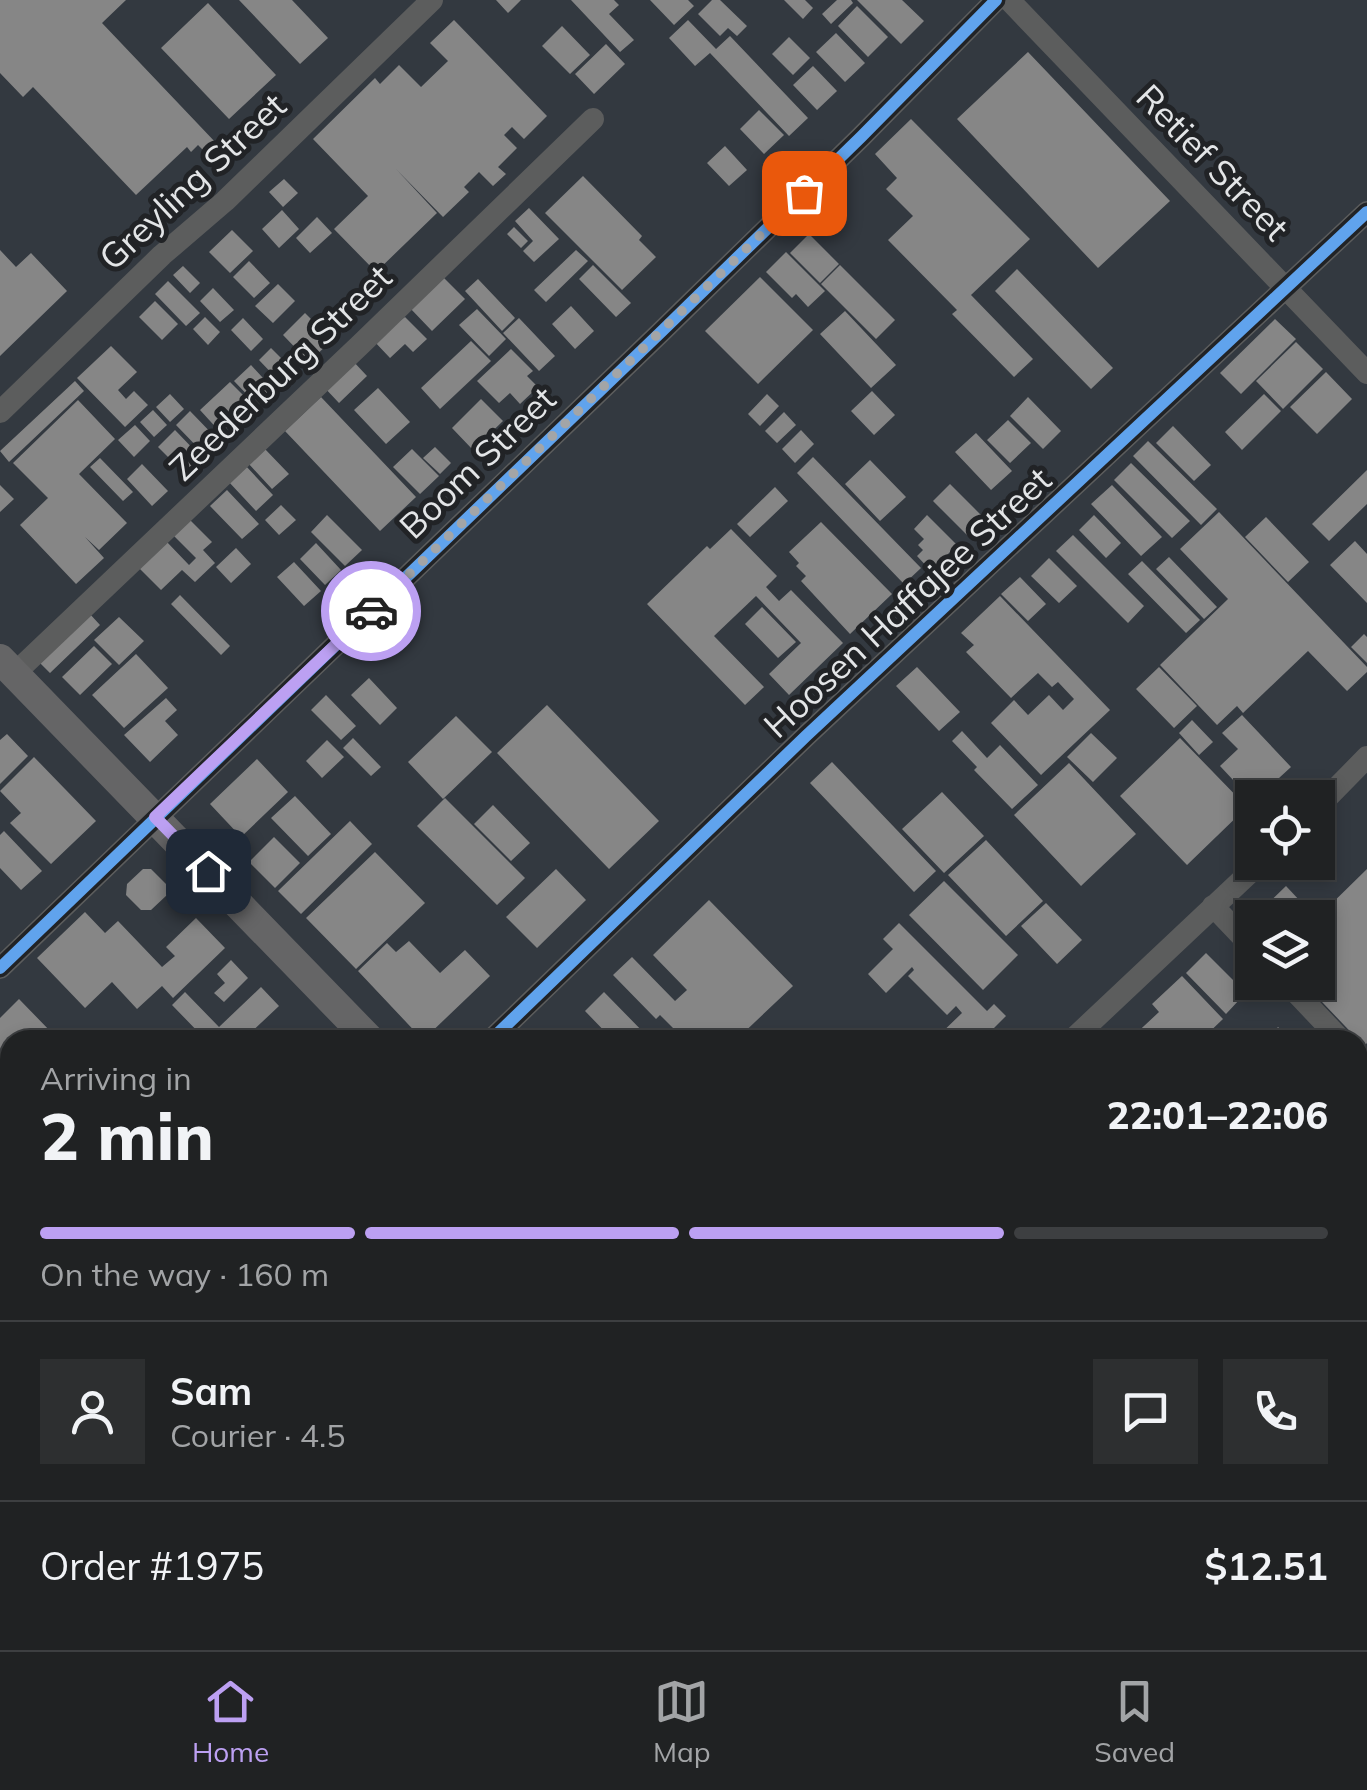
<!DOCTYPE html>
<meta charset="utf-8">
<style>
:root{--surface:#202223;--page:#2d2f30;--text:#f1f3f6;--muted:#a2a4a6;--line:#3d3f41;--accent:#bca0f2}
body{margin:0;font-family:Mulish,sans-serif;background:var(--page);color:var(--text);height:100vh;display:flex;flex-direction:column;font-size:38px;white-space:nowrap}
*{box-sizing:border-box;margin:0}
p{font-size:32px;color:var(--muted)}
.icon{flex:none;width:55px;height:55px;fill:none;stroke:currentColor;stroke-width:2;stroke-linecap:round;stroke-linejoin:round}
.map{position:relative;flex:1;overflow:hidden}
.details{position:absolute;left:0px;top:1030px;width:1368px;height:620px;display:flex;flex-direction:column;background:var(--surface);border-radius:30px 30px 0 0;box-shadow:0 5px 15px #0003,0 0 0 2px var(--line)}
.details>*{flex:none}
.controls{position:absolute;left:1235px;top:780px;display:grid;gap:20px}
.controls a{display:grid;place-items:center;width:100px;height:100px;border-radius:0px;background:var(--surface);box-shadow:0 5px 15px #0003,0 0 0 2px var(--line);font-size:50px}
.pin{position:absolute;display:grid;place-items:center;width:85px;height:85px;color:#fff;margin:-42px;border-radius:20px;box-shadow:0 5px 15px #0006}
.courier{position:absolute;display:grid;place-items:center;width:100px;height:100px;margin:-50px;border:8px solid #bca0f2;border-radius:50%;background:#fff;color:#222;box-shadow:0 2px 12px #0007}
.headline em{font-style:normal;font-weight:800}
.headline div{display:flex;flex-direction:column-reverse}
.headline{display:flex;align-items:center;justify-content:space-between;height:170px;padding:0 40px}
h1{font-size:65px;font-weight:800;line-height:75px}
.bar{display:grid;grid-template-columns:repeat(4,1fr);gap:15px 10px;align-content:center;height:120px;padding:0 40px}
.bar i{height:12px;border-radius:8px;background:var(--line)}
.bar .current{background:var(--accent)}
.bar p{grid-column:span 4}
.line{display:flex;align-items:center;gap:25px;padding:0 40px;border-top:2px solid var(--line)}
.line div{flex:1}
.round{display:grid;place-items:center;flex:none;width:105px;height:105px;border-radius:0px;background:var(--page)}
.tab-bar{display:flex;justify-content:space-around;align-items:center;height:140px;border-top:2px solid var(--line);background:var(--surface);font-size:28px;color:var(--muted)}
.tab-bar a{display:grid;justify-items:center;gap:5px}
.tab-bar .current{color:var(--accent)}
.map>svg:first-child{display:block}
</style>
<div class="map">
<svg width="1367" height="1650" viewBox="0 0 1367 1650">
<rect width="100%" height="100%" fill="#2b2d2f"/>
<path fill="#333940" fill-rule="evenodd" d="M0,0h1367v1650h-1367zM1252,798h66v64h-66zM1252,918h66v64h-66zM10,1040h1348v600h-1348z"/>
<path fill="#868686" d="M0,0h126l-24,23 115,121 -10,10 -9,-9 -7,7 -4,-5 -51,48 -103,-108 -10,10 -23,-24z
M239,0h53l36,38 -28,26z
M496,0h25l-13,13z
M571,0h43l5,5 -10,9 25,26 -14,12z
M650,0h38l6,6 -20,19z
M712,0h8l27,26 -10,10 -9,-8 -8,8 -22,-22z
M784,0h21l8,8 -10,11z
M837,0h14l2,3 -22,21 -9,-10z
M857,0h45l22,21 -23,23z
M208,3l68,72 -47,44 -68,-71z
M857,6l31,31 -20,20 -30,-31z
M454,20l93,96 -23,23 -12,-12 -8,8 13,13 -19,19 8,7 -13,12 -14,-14 -15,15 5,5 -26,25 -47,-48 41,44 -61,59 -42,-43 34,-33 -55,-57 62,-61 5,6 19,-19 22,22 27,-26 -18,-18z
M688,20l28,29 14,-13 78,82 -19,18 -79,-83 -15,13 -26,-28z
M562,26l28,29 -20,19 -28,-28z
M836,33l29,30 -20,19 -29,-30z
M789,37l21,21 -17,17 -21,-21z
M606,44l19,20 -31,30 -19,-20z
M1028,52l142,149 -72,67 -141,-149z
M813,66l24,25 -20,19 -24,-25z
M759,110l25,25 -20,19 -24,-25z
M911,119l119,120 -59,56 62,64 -19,18 -62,-63 5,-4 -69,-70 25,-24 -27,-27 11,-11 -22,-24z
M725,146l22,24 -18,16 -22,-23z
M583,176l59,60 -3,4 17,17 -34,33 -77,-77z
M284,179l14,14 -15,14 -14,-15z
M529,208l30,31 -25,23 -11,-11 10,-10 -18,-20z
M282,210l17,19 -20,19 -17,-19z
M317,217l15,16 -22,20 -14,-15z
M514,227l14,14 -7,7 -14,-14z
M232,230l21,21 -23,22 -21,-21z
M809,234l30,30 -19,19 -30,-30z
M0,250l16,17 15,-14 36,38 -67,65z
M576,250l12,11 -42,41 -12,-12z
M786,252l39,39 -17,16 -12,-13 -4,4 -26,-26z
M249,261l21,22 -16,15 -21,-21z
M593,265l38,38 -15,14 -37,-38z
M840,265l55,55 -19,19 -55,-55z
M183,266l17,17 -10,10 -17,-18z
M1017,269l96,99 -22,21 -96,-98z
M441,275l24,24 -33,32 -23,-24z
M760,277l53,53 -55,54 -53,-53z
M478,279l37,39 -13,13 -37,-40z
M168,281l32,32 -14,13 -31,-32z
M278,284l17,17 -22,22 -18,-17z
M213,288l21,22 -14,12 -20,-21z
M155,301l23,23 -16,16 -23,-23z
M571,306l23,25 -19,18 -23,-25z
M477,309l29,30 -17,17 -30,-31z
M845,311l51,54 -25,23 -51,-54z
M305,313l27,27 -23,22 -26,-27z
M205,317l15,15 -12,13 -15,-16z
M405,317l22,22 -14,13 -8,-8 -15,14 -17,-18z
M243,318l20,21 -12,12 -20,-21z
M519,318l36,38 -16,15 -36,-38z
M1275,319l21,20 -55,55 -21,-21z
M471,341l20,20 -51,48 -19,-21z
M1296,342l27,27 -40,40 -27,-28z
M111,346l26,26 -19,18 8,9 8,-8 14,14 -23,22 -48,-49z
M271,348l21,21 -13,12 -20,-21z
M511,349l22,22 -6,5 11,11 -18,17 -10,-11 -11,10 -22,-22z
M352,360l15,16 -28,27 -16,-17z
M251,365l23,25 -16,16 -24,-25z
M1326,372l26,27 -35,35 -27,-27z
M75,381l9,10 -75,71 -9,-11z
M230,382l22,22 -31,29 -21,-23z
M378,388l32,34 -24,22 -32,-34z
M872,391l23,24 -21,20 -23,-24z
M170,394l14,15 -14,13 -14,-15z
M767,394l12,12 -19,20 -12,-12z
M1264,394l17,17 -39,39 -17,-18z
M321,397l95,100 -36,34 -95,-100z
M1028,397l33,34 -18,18 -33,-33z
M481,399l22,22 -30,29 -21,-22z
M78,400l37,39 -36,35 48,49 -28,27 -14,-13 19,21 -28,26 -56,-59 28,-27 -35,-35z
M153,410l14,15 -13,12 -14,-15z
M190,411l29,30 -14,14 -29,-30z
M784,412l12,13 -19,18 -12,-12z
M1008,420l23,23 -21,20 -23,-23z
M135,425l15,16 -16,16 -16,-17z
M1173,426l38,39 -17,16 -38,-38z
M175,430l26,27 -17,16 -26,-26z
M801,430l13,14 -19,19 -13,-14z
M976,433l36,38 -21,19 -36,-38z
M1148,441l69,68 -16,16 -68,-69z
M435,447l16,16 -11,11 -17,-16z
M264,448l25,26 -17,15 -24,-26z
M412,449l27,27 -19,18 -27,-27z
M813,457l108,111 -17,16 -107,-111z
M100,458l33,34 -10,9 -33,-34z
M870,460l36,37 -26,24 -35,-37z
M1131,463l59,58 -18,17 -58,-58z
M142,464l26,27 -16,15 -25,-27z
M245,465l28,30 -17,16 -28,-30z
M1367,470v34l-38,37 -17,-17z
M950,484l38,38 -17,17 -38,-38z
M0,485l14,14 -14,13z
M1112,485l50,52 -21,19 -50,-52z
M775,487l13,14 -38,36 -13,-13z
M227,490l32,34 -17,15 -32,-33z
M281,505l15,15 -17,15 -14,-15z
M1219,512l148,155v5l-20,19 -39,-40 -65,62 -6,-7 -20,19 -57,-60 68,-66 -48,-50z
M327,515l35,35 -17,16 -34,-34z
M927,515l30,30 -26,26 -14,-15 6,-6 -5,-5 6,-6 -10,-10z
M1094,515l27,28 -15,15 -27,-28z
M1266,517l43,45 -21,20 -43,-45z
M189,519l23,23 -9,8 12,13 -20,19 -13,-12 -21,20 -22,-22 27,-27 23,24 7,-7 -23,-23z
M821,522l71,72 -42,40 -49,-53 5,-5 -10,-10 3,-3 -10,-11z
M731,529l46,47 -11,11 13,14 12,-11 52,53 -54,52 -20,-21 32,-31 -45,-47 -42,40 50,51 -19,18 -98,-101 60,-58 3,3z
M1073,535l71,71 -16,17 -72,-72z
M1355,541l12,13v49l-37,-38z
M316,543l25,27 -16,15 -25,-26z
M236,548l15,16 -20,19 -15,-16z
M1169,557l48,50 -13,12 -48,-50z
M1049,558l28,28 -18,17 -28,-27z
M1142,561l58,59 -14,13 -58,-59z
M294,562l27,29 -17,15 -27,-29z
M1020,577l26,27 -18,17 -27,-27z
M180,595l50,51 -9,9 -50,-51z
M1000,596l110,114 -69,65 -50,-52 23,-23 14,15 21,-20 14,15 11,-11 -16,-17 -6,5 -14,-14 -27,25 -45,-46 8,-7 -13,-12z
M762,607l34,35 -18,16 -33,-34z
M89,613l11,12 -50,48 -11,-11z
M119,617l25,24 -25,24 -25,-25z
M1364,634l3,3v26l-16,-16z
M94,646l18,18 -32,31 -18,-18z
M136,654l32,34 -44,40 -32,-33z
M917,667l43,45 -21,19 -43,-45z
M1159,667l38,39 -23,22 -38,-39z
M369,678l28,30 -17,17 -29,-30z
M326,695l30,31 -15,14 -30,-30z
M166,698l11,12 -12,11 13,14 -28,27 -26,-27z
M547,705l112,116 -50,48 -112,-116z
M1242,715l49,52 -34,31h-7l-30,-32 18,-17 -16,-16z
M456,716l36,36 -49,47 -35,-37z
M1192,720l21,22 -14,13 -20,-22z
M962,731l25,27 13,-13 38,40 -26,24 -38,-39 3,-3 -25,-26z
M1091,733l26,25 -24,24 -26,-25z
M7,734l21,22 -28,28v-44z
M353,738l28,29 -10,9 -28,-28z
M1180,738l67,69 -60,58 -67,-69z
M327,740l17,17 -22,21 -16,-17z
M34,757l62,64 -45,43 -41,-41 11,-10 -21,-22z
M257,759l31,33 -47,45 -31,-33z
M832,762l104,109 -22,21 -104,-109z
M1069,763l67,71 -55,52 -67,-71z
M942,792l42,44 -40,37 -42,-44z
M295,796l36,38 -23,22 -37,-38z
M445,798l80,80 -28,27 -80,-79z
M493,805l37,38 -19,18 -37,-37z
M350,821l22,23 -71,70 -23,-23z
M4,831l38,40 -21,19 -21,-22v-33z
M274,837l26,26 -25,25 -26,-26z
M986,840l57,61 -37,35 -58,-61z
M375,852l50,51 -69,66 -50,-51z
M143,869h8l16,16v10l-16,15h-10l-15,-15 1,-11z
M556,869l30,31 -49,48 -31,-31z
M1367,869v174l-3,3 -61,-64h15v-65z
M944,881l74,74 -35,35 -74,-75z
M1286,886l30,32h-63z
M709,900l84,86 -57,54 -8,-10 -10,10h-33l-25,-25 -4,4 -43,-44 19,-18 43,44 12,-11 -34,-35z
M1046,903l36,37 -25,24 -36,-38z
M85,912l20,21 13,-12 44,46 13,-11 -9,-9 30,-29 29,30 -52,50 -11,-12 -25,23 -25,-27 -27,26 -48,-50z
M899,923l88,88 7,-7 12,12 -24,24h-48l28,-27 -6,-7 -9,9 -39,-39 6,-6 -2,-3 -26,26 -18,-19 25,-25 -10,-10z
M409,941l31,32 25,-23 25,26 -67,64 -65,-69 29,-28 9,9z
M1206,953l30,30 -1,11 5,5 -14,15 -40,-41z
M231,960l17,18 -24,24 -10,-9 11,-10 -8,-9z
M1182,976l41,43 -22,21h-72l30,-28 -7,-8z
M261,987l18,19 -36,34h-37l-34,-35 13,-13 34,35z
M604,992l47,48h-38l-28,-29z
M19,999l34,35 7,-6 12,12h-62v63l-10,-10v-75z
M1278,1027l14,13h-26z
M1358,1080l9,9v4l-9,10z
M1367,1126v126l-9,9v-126z
M1367,1326v65l-9,-10v-47z
M613,1640h282l9,10h-282z
M1036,1640h239l-10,10h-239z"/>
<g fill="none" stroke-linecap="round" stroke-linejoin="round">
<path stroke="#5c5d5d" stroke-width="22" d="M1009,0l358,373
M0,412l162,-157 63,-54 207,-201
M14,674l346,-329 233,-226
M1318,807l49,-50
M1213,906l39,41
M0,968l661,-636 200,-195 135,-137
M1286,982l55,58
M491,1040l315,-304 561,-524
M1072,1040l189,-178
M1358,1057l9,10
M0,1514l10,-10
M171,1640l10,10
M408,1640l10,10
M586,1640l9,10
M438,1650l10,-10"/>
<path stroke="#656566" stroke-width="30" d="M0,659l370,381
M1358,1302l9,-9
M930,1640l11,10
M961,1640l10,10
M1000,1650l10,-10"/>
<g stroke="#212326" stroke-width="19">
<path id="cycleway" d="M0,968l661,-636 200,-195 135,-137
M491,1040l315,-304 561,-524"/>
</g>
<use href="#cycleway" stroke="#60a3ed" stroke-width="12"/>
</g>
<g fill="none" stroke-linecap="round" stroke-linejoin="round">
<path stroke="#a3a5a7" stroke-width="10" stroke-dasharray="0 18" d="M371,611l433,-418"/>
<path stroke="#bca0f2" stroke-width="12" d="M208,871l-53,-54 216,-206"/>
</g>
<g text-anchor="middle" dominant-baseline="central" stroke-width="10" stroke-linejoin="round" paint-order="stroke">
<g font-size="35" fill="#e3e5e7" stroke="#212326">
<text transform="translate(1213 162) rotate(46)">Retief Street</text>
<text transform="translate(192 181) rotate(-43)">Greyling Street</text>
<text transform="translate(280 372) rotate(-44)">Zeederburg Street</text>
<text transform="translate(477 462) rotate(-44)">Boom Street</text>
<text transform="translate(907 602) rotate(-43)">Hoosen Haffajee Street</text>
</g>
</g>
</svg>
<div class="controls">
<a><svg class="icon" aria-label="locate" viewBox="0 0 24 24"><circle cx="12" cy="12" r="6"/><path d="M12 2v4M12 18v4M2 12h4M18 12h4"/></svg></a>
<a><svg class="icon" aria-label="layers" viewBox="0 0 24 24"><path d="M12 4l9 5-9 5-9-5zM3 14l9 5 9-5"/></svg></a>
</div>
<div class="pin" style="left:804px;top:193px;background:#ea580c"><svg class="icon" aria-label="bag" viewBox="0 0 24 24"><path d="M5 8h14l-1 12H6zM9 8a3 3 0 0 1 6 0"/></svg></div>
<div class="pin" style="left:208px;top:871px;background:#1f2937"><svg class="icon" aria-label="home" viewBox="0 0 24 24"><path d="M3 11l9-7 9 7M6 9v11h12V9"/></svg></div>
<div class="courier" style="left:371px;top:611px"><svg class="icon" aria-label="car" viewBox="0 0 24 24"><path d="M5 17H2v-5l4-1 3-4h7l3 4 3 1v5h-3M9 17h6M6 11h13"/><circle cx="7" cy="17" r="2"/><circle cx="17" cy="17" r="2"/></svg></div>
<section class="details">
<div class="headline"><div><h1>2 min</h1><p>Arriving in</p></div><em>22:01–22:06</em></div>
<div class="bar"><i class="current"></i><i class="current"></i><i class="current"></i><i></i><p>On the way · 160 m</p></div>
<div class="line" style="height:180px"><a class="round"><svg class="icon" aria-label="person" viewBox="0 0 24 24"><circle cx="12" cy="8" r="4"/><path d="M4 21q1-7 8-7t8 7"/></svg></a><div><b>Sam</b><p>Courier · 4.5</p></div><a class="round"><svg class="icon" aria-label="chat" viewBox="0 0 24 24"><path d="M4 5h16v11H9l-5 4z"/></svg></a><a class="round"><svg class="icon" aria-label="phone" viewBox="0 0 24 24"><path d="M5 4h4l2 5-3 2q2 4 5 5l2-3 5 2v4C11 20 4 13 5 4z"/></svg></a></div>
<div class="line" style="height:130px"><div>Order #1975</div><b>$12.51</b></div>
</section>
</div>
<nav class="tab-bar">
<a class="current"><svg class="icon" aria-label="home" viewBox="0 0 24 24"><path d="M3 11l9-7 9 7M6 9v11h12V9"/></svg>Home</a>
<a><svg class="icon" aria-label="map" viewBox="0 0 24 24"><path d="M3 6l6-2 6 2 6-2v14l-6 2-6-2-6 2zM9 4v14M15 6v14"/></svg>Map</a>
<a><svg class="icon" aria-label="saved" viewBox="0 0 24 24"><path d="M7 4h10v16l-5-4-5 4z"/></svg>Saved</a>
</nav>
